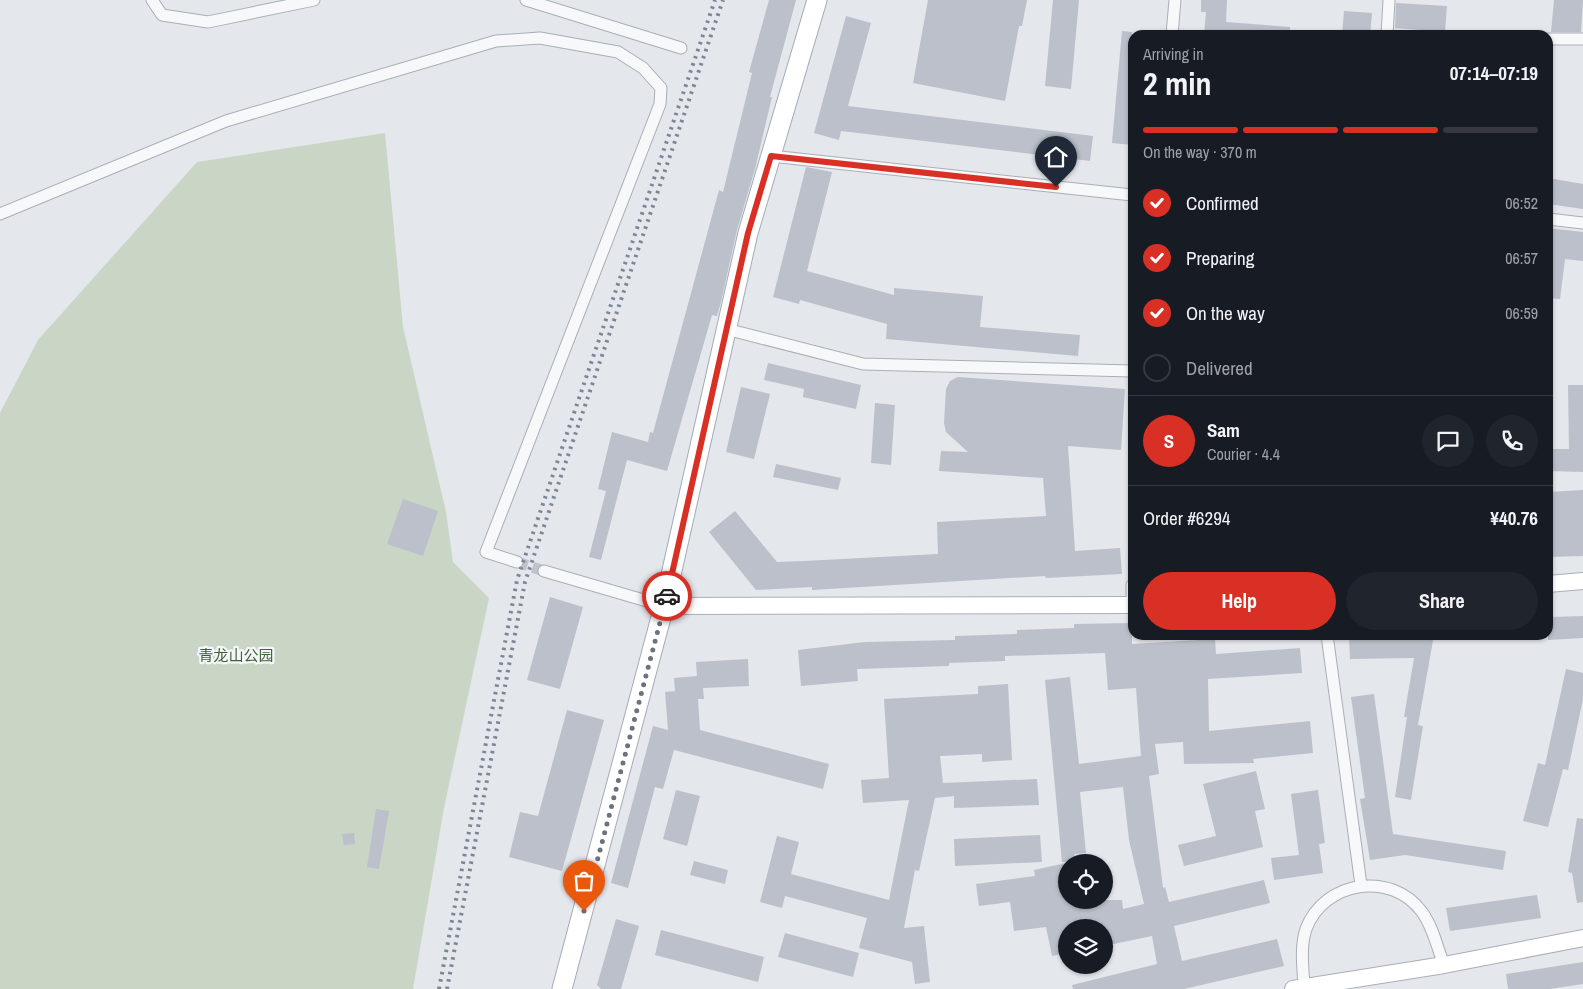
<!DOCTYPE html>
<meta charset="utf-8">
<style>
:root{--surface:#171b24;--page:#20242c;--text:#f1f3f6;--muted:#9ea1a6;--line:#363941;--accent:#d93025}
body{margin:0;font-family:"Archivo Narrow","Noto Sans SC",sans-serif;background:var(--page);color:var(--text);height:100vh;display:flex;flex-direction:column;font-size:19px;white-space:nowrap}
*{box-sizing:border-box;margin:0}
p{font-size:16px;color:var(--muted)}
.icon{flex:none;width:28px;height:28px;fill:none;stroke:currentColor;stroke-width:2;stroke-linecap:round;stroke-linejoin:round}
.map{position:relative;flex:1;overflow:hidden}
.side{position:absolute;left:1128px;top:30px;width:425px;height:610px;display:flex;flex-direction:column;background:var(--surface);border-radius:15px;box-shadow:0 1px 4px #0004}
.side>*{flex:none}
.controls{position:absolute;left:1058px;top:854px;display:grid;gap:10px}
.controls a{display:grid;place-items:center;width:55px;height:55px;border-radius:50%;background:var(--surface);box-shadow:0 1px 4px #0004;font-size:25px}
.pin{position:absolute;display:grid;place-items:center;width:42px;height:42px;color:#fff;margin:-51px -21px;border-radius:50% 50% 50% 0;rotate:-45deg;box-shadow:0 0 5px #0007}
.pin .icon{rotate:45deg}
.courier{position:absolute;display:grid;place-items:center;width:50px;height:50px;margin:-25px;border:4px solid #d93025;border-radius:50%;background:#fff;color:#222;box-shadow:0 1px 6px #0007}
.summary em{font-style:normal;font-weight:700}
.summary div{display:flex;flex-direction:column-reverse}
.summary{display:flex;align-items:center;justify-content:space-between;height:85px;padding:0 15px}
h1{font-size:32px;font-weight:700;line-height:38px}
.bar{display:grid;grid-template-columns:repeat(4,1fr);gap:8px 5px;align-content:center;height:60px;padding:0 15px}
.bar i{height:6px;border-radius:4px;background:var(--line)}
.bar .on{background:var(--accent)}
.bar p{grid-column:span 4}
.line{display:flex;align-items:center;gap:12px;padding:0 15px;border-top:1px solid var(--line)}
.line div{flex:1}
.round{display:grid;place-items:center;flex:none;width:52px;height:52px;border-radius:26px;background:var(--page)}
ol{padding:0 15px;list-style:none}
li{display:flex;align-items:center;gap:15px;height:55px}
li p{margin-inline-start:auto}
li .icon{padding:5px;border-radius:50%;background:var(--accent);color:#fff;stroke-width:4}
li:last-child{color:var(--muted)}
li i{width:28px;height:28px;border:2px solid var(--line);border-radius:50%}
.primary-button{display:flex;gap:10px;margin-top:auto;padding:10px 15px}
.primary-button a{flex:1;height:58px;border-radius:30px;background:var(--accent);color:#fff;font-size:20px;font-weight:700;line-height:58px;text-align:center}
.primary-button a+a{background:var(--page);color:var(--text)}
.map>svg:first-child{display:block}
</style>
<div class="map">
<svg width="1583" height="989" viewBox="0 0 1583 989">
<rect width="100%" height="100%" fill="#e4e7ec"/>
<path fill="#c9d6c5" d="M385,133l18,194 43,185 7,50 36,36 -45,210 -31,181h-413v-576l38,-73 159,-178z"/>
<path fill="#bbc0ca" d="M769,0h27l-26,97h2l-17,72 -18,61 -16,72 -4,14 -5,-1 -45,156 -40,-11 -26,100 -12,-3 17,-66 -8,-2 14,-57 36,10 2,-10 3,1 66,-243 4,2 29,-119 -3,-1z
M928,0h99l-5,26h-3l-14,75 -92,-18z
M1053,0h26l-8,89 -26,-3z
M1201,0h26l-1,22 64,5v8h-86l2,-23h-5z
M1554,0h29l-2,32h-30z
M1396,3l51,3 -2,26 -50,-4z
M1344,11l28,2 -2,22h-28z
M846,16l25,7 -23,83 245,30 -3,25 -249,-30 -2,9 -25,-7z
M1122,31l10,1v113l-20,-2z
M806,167l26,5 -25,99 87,24v-7l89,8 -3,31 100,8 -2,21 -192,-17 1,-15 -87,-24 -1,4 -26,-7z
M1548,178l35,6v25l-35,-5z
M1548,228l35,4v29l-18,-2 -5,40 -12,-1z
M768,363l93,22 -5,24 -53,-12 1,-8 -40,-9z
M958,377l167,12 -4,61 -53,-4 7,105 45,-3 2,26 -76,4 -1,-2 -233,14v-3l-56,3 -47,-58 26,-21 42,51 27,-1 134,-7 -1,-32 109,-6 -3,-38 -104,-7 2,-20 27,1 -22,-20 -2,-9 2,-34 4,-8z
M1568,385h15v87l-35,-1v-22h21z
M741,387l29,7 -16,65 -28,-7z
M875,403l20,2 -4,60 -20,-2z
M776,464l65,14 -3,12 -65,-13z
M1583,490v66l-35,1v-65z
M403,499l35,12 -15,45 -36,-12z
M550,597l33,10 -23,82 -33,-9z
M1583,616v22l-35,2v-16l4,-1v-6z
M1132,623v21l83,-5 1,15 84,-6 2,25 -94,6 1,52 101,-10 3,32 -60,6 1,4 -70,1 -1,-22 -28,2 4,30 -10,2 14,112 2,-1 4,15 95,-22 6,23 -96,23 8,35 95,-22 7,27 -100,23h-111l-1,-4 85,-21 -5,-28 -48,10v-18h-38v25l-14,3 -6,-29 -32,4 -4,-29 -31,4 -3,-22 59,-8 -1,-6 32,-7v37h56l1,9 21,-5 -15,-64 -6,-53 -43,5 6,61 -12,1 1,8h-13l-17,-182 25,-3 9,87 62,-8 -5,-68 -28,2 -3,-37 -100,3v5l-56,2v3l-92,3 1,12 -57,5 -3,-36 67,-8 90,-2v-4l62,-2v-4l57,-2v-4z
M1349,635h85l-16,90 5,1 -12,74 -16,-3 12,-80h-3l10,-59 -64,1z
M748,659l1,27 -46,2 1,11h-6l2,31 129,34 -6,25 -149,-39 -11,39 -8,-2 -27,101 -17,-5 42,-157 15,4 -3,-38 10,-1 -1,-13 23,-2 -1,-14z
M1566,669l17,4v26l-15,71 -5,-1 -15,58 -25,-6 15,-58 7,2z
M1008,684l4,76 -30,2v-8l-42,2 3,27 94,-4 2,26 -85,3v-12l-19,2 -16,73 -4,-1 -11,58 20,-2 6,56 -15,2 -3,-22 -53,-14 8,-30 -82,-22 -3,12 -22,-6 17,-66 22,6 -8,32 98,26 20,-100 -46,3 -2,-23 28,-2 -5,-79 94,-5v-8z
M1374,694l19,140 113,17 -3,19 -98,-15 -35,5 -10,-61 5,-1 -14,-101z
M567,710l37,10 -42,151 -53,-14 11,-45 18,4z
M1256,771l9,38 -10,2 8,36 -79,19 -6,-21 38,-9 -13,-52z
M676,790l24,6 -13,50 -24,-7z
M1318,790l7,53 -6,1 4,29 -49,7 -3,-22 28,-3 -8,-61z
M376,809l13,2 -10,58 -12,-2z
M1577,818l6,1v83l-6,1 -5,-30 -4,-1z
M354,833l1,11 -11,1 -2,-11z
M1040,835l2,27 -87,4 -1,-27z
M694,861l34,9 -3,14 -35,-9z
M1537,895l4,23 -91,13 -4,-23z
M616,919l23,7 -18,63h-20l-4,-4z
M661,930l103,27 -6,25 -103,-27z
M785,933l74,20 -6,24 -75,-20z
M1583,962v22l-33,5h-42l-2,-15z"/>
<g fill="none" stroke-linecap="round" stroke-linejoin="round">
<path stroke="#bfc3cb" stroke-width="11" stroke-dasharray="11 5.5" stroke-linecap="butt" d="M517,562l27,9"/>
<g stroke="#a9aeb7" stroke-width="13">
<path id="street" d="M152,0l10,15 46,7 106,-22
M526,0l155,48
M1172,35l3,-35
M1387,35l2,-35
M1548,39h35
M771,156l361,39
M0,214l226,-93 270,-80 44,-3 78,14 25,16 18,20 -1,16 -174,448 31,10
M1548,219l35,4
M726,329l137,35 269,7
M544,571l120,35
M1132,605v-20
M1327,635l34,250
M1304,986c-1,-19 -4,-39 2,-57 18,-48 85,-59 116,-17 11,15 15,35 22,53"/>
</g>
<g stroke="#a9aeb7" stroke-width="18">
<path id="secondary" d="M1548,584l35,-3
M664,606l468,-1
M1293,989l151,-24 139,-27"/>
</g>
<g stroke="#a3abb8" stroke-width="21">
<path id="primary" d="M562,989l102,-383 84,-373 69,-233"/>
</g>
<use href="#street" stroke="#f7f8fa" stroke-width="11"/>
<use href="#secondary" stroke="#fff" stroke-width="16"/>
<use href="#primary" stroke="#fff" stroke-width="19"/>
<path stroke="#7d8696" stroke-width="4" stroke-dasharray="2.5 5" stroke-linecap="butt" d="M439,989l78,-409 198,-580
M447,989l78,-407 198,-582"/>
</g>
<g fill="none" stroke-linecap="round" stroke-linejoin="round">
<path stroke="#6c737f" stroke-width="5" stroke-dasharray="0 9" d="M584,911l83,-315"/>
<path stroke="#d93025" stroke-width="6" d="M667,596l81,-363 23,-77 285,31"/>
</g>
<g text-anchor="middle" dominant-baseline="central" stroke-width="4.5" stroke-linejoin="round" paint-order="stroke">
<g font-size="15" fill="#3f6138" stroke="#f4f6f9">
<text x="236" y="655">青龙山公园</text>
</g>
</g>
</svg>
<div class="controls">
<a><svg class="icon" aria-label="locate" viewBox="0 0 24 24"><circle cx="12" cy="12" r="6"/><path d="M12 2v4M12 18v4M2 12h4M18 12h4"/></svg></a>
<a><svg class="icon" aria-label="layers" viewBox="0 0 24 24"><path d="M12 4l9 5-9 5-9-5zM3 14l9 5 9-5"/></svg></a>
</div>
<div class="pin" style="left:584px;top:911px;background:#ea580c"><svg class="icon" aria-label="bag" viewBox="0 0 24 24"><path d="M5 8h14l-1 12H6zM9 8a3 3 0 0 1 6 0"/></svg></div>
<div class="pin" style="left:1056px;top:187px;background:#1f2937"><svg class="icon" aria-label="home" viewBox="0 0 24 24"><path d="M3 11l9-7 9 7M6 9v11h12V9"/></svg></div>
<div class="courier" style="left:667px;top:596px"><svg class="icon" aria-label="car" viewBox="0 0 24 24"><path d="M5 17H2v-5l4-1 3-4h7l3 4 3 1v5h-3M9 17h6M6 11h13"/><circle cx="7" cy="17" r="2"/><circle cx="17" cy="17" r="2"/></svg></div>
<section class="side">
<div class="summary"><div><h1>2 min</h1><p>Arriving in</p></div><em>07:14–07:19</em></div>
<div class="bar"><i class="on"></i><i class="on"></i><i class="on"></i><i></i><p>On the way · 370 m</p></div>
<ol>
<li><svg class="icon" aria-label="check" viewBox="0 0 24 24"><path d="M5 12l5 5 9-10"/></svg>Confirmed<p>06:52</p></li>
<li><svg class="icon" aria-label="check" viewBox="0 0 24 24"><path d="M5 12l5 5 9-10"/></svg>Preparing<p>06:57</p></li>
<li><svg class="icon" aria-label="check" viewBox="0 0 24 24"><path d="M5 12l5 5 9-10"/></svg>On the way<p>06:59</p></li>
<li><i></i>Delivered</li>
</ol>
<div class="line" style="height:90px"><b class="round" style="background:var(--accent);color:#fff">S</b><div><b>Sam</b><p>Courier · 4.4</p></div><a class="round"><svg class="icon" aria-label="chat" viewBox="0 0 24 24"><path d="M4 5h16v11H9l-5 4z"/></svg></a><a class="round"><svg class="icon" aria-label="phone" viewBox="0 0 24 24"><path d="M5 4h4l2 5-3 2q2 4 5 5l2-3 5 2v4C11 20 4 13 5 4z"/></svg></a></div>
<div class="line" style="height:65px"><div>Order #6294</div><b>¥40.76</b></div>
<div class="primary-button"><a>Help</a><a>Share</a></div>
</section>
</div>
